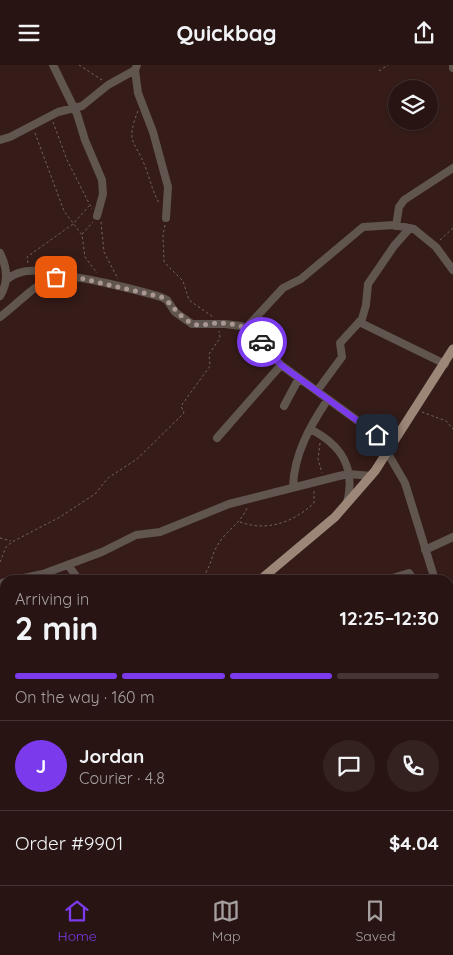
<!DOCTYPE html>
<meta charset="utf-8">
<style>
:root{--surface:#281513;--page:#342221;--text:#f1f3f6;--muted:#a59fa0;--line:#443433;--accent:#7c3aed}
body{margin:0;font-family:Quicksand,sans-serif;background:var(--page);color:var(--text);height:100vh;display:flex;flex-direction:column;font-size:19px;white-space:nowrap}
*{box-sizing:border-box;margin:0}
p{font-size:16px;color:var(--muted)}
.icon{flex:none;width:28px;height:28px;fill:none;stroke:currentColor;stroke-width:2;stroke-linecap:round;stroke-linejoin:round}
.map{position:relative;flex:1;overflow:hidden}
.sheet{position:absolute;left:0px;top:510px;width:454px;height:310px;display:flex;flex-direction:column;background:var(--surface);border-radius:15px 15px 0 0;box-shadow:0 1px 4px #0004,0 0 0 1px var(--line)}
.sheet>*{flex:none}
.fabs{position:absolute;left:388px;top:15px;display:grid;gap:10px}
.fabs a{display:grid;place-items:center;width:50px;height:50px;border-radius:50%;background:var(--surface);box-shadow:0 1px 4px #0004,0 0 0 1px var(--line);font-size:25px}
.pin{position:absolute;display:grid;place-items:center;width:42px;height:42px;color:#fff;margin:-21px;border-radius:10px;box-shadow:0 2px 8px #0006}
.courier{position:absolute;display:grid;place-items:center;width:50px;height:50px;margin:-25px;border:4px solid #7c3aed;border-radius:50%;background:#fff;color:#222;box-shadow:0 1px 6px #0007}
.overview em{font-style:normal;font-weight:800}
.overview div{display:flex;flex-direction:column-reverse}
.overview{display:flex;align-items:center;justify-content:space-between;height:85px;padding:0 15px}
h1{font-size:32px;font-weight:800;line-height:38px}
.bar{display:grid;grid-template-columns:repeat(4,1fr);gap:8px 5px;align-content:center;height:60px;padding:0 15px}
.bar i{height:6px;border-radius:4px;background:var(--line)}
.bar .active{background:var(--accent)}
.bar p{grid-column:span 4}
.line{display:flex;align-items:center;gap:12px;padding:0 15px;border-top:1px solid var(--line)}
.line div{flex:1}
.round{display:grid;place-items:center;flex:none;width:52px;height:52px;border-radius:26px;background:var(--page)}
header{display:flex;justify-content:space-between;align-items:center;height:65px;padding:0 15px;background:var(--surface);font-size:22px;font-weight:800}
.dock{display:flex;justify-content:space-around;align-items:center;height:70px;border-top:1px solid var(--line);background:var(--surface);font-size:14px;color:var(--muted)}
.dock a{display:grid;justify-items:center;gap:2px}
.dock .active{color:var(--accent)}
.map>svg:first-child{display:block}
</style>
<header><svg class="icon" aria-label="menu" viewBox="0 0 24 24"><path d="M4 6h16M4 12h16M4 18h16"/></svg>Quickbag<svg class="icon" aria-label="share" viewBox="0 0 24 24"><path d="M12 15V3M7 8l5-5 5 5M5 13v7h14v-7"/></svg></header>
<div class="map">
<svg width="453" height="820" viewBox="0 0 453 820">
<rect width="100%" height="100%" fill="#351c19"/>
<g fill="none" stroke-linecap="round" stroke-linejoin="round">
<path stroke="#77615e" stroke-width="1" stroke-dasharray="2.5 2.5" stroke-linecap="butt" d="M79,0l23,15
M379,6l9,-6
M138,46c-13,33 -3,29 7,55 5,13 7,24 14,37
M53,57l14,38 25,49
M35,68l29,78 18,24 3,22 12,16
M101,157l3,30 14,27
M165,160l-2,10 1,27 19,19 6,19 24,17
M82,169l11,-12
M440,175l13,-12
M28,198l-1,-6 46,-33 16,-18
M422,347l24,9 7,8
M320,378l-2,16 4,14
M240,457c27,10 54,0 74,-19v-13
M0,473l11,3
M0,497l6,-15 6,-5 48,-25 35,-23 13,-16 29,-19 47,-46 -3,-7 29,-40 -1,-12 11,-16 -1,-7
M199,515c12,-9 11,-22 18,-34 9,-16 23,-21 31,-40
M0,627l5,3
M0,713l5,-3
M0,729l5,5
M258,815l1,5
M275,820l7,-5
M367,820l1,-5"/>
<path stroke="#60554f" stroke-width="8" d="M53,0l24,49 8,26 17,40 1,14 -6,22
M453,0v3
M135,5l3,23 15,39 15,55 -2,31
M0,75l10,-3 48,-25 24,-6 26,-21 27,-15 2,-5
M396,161l3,-19 5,-7 49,-32
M0,188c7,14 9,29 0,43
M6,215c16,-14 37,-9 56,-5
M0,252c18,-13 34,-33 56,-40 13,-5 88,15 105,20l6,3 8,12 17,12h33l16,2 11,5 29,34 110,80
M359,257l86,42
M246,263l37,-40 18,-9 62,-52 31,-2 20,4 22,18 17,23
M317,326l25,-34 -2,-14 22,-24 4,-14 2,-21 26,-38 15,-17
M284,341l15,-28
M310,364c32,16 46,39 37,74
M217,373l64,-73
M387,387l18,31 30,97
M293,422c1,-33 17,-61 35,-88
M425,485l28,-13
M68,500l11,15
M14,515l29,-6 59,-22 34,-17 24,-3 69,-28 110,-28 10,-2 22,2
M386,515l23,-7 5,7
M0,519l5,-2
M449,534l4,-2
M449,560l4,14
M0,566l5,7
M0,668h5
M449,712l4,6
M449,767l4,-3
M0,780l5,2
M86,815l5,5
M71,820l5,-5
M383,820l4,-5"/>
<path stroke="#9c8678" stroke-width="9" d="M260,515l75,-63 40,-46 78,-122
M0,816l5,-7"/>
</g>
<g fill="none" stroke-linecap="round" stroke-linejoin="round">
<path stroke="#aa9693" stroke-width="5" stroke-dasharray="0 9" d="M56,212h19l86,20c11,5 17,21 33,27 7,3 16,-1 23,-1 17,0 35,4 45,19"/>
<path stroke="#7c3aed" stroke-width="6" d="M262,277l19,23 96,70"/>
</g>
</svg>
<div class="fabs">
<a><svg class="icon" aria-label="layers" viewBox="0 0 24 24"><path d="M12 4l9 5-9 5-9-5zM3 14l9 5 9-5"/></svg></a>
</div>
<div class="pin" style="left:56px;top:212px;background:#ea580c"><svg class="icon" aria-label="bag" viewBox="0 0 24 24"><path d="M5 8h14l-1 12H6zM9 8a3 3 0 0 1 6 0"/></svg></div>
<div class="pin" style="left:377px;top:370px;background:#1f2937"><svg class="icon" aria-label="home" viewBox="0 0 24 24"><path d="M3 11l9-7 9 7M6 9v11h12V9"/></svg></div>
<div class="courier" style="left:262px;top:277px"><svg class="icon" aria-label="car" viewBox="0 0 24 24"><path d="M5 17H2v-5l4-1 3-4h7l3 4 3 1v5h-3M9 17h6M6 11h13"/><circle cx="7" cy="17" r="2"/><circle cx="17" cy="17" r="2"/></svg></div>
<section class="sheet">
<div class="overview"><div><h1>2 min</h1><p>Arriving in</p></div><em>12:25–12:30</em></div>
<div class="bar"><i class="active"></i><i class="active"></i><i class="active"></i><i></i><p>On the way · 160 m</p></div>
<div class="line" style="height:90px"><b class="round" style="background:var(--accent);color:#fff">J</b><div><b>Jordan</b><p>Courier · 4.8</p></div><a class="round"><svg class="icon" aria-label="chat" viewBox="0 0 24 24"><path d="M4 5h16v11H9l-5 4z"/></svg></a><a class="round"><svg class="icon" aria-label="phone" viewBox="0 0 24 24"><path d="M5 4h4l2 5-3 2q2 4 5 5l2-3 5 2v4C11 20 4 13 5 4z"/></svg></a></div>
<div class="line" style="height:65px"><div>Order #9901</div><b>$4.04</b></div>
</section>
</div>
<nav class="dock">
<a class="active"><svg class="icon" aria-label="home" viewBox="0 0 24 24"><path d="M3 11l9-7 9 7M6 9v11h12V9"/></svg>Home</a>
<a><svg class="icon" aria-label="map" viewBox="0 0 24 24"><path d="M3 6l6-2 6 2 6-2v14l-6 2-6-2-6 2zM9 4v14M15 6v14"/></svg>Map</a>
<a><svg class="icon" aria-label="saved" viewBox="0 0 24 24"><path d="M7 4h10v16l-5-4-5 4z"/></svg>Saved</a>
</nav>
